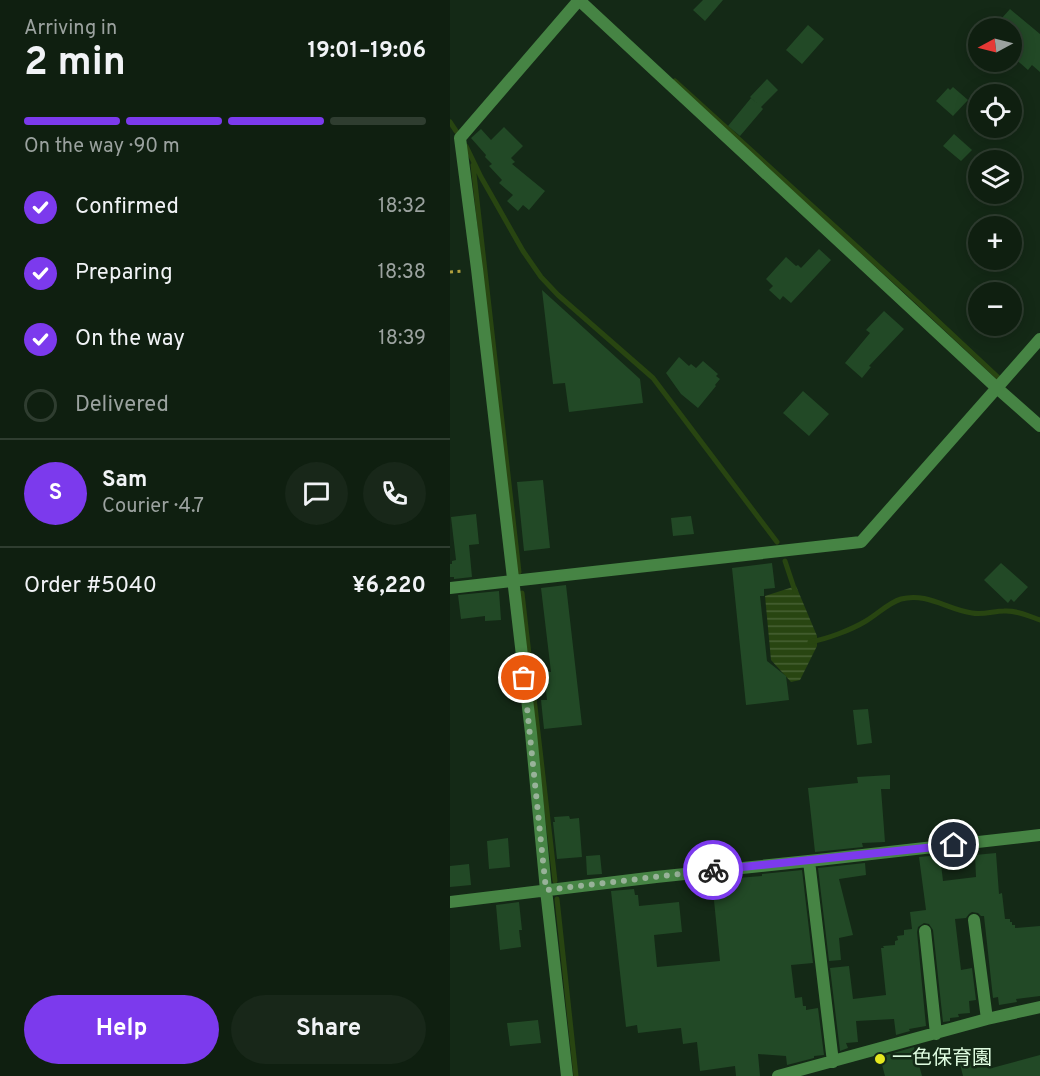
<!DOCTYPE html>
<meta charset="utf-8">
<style>
:root{--surface:#0f1f10;--page:#182719;--text:#f1f3f6;--muted:#9ba29f;--line:#2f3d30;--accent:#7c3aed}
body{margin:0;font-family:Overpass,"Noto Sans JP",sans-serif;background:var(--page);color:var(--text);height:100vh;display:flex;flex-direction:column;font-size:22px;white-space:nowrap}
*{box-sizing:border-box;margin:0}
p{font-size:20px;color:var(--muted)}
.icon{flex:none;width:33px;height:33px;fill:none;stroke:currentColor;stroke-width:2;stroke-linecap:round;stroke-linejoin:round}
.map{position:relative;flex:1;overflow:hidden}
.side{display:flex;flex-direction:column;background:var(--surface);width:450px}
.side>*{flex:none}
.needle{width:39px;rotate:263deg}
.fabs{position:absolute;left:518px;top:18px;display:grid;gap:12px}
.fabs a{display:grid;place-items:center;width:54px;height:54px;border-radius:50%;background:var(--surface);box-shadow:0 3px 15px #0003,0 0 0 2px var(--line);font-size:30px}
.pin{position:absolute;display:grid;place-items:center;width:51px;height:51px;color:#fff;margin:-26px;border:3px solid #fff;border-radius:50%;box-shadow:0 2px 6px #0007}
.courier{position:absolute;display:grid;place-items:center;width:60px;height:60px;margin:-30px;border:4px solid #7c3aed;border-radius:50%;background:#fff;color:#222;box-shadow:0 2px 8px #0007}
.overview em{font-style:normal;font-weight:700}
.overview div{display:flex;flex-direction:column-reverse}
.overview{display:flex;align-items:center;justify-content:space-between;height:102px;padding:0 24px}
h1{font-size:39px;font-weight:700;line-height:45px}
.bar{display:grid;grid-template-columns:repeat(4,1fr);gap:9px 6px;align-content:center;height:72px;padding:0 24px}
.bar i{height:8px;border-radius:4px;background:var(--line)}
.bar .selected{background:var(--accent)}
.bar p{grid-column:span 4}
.line{display:flex;align-items:center;gap:15px;padding:0 24px;border-top:2px solid var(--line)}
.line div{flex:1}
.round{display:grid;place-items:center;flex:none;width:63px;height:63px;border-radius:32px;background:var(--page)}
ol{padding:0 24px;list-style:none}
li{display:flex;align-items:center;gap:18px;height:66px}
li p{margin-inline-start:auto}
li .icon{padding:6px;border-radius:50%;background:var(--accent);color:#fff;stroke-width:4}
li:last-child{color:var(--muted)}
li i{width:33px;height:33px;border:3px solid var(--line);border-radius:50%}
.cta{display:flex;gap:12px;margin-top:auto;padding:12px 24px}
.cta a{flex:1;height:69px;border-radius:36px;background:var(--accent);color:#fff;font-size:24px;font-weight:700;line-height:69px;text-align:center}
.cta a+a{background:var(--page);color:var(--text)}
main{display:flex;flex:1;min-height:0}
.map>svg:first-child{display:block}
</style>
<main>
<section class="side">
<div class="overview"><div><h1>2 min</h1><p>Arriving in</p></div><em>19:01–19:06</em></div>
<div class="bar"><i class="selected"></i><i class="selected"></i><i class="selected"></i><i></i><p>On the way · 90 m</p></div>
<ol>
<li><svg class="icon" aria-label="check" viewBox="0 0 24 24"><path d="M5 12l5 5 9-10"/></svg>Confirmed<p>18:32</p></li>
<li><svg class="icon" aria-label="check" viewBox="0 0 24 24"><path d="M5 12l5 5 9-10"/></svg>Preparing<p>18:38</p></li>
<li><svg class="icon" aria-label="check" viewBox="0 0 24 24"><path d="M5 12l5 5 9-10"/></svg>On the way<p>18:39</p></li>
<li><i></i>Delivered</li>
</ol>
<div class="line" style="height:108px"><b class="round" style="background:var(--accent);color:#fff">S</b><div><b>Sam</b><p>Courier · 4.7</p></div><a class="round"><svg class="icon" aria-label="chat" viewBox="0 0 24 24"><path d="M4 5h16v11H9l-5 4z"/></svg></a><a class="round"><svg class="icon" aria-label="phone" viewBox="0 0 24 24"><path d="M5 4h4l2 5-3 2q2 4 5 5l2-3 5 2v4C11 20 4 13 5 4z"/></svg></a></div>
<div class="line" style="height:78px"><div>Order #5040</div><b>¥6,220</b></div>
<div class="cta"><a>Help</a><a>Share</a></div>
</section>
<div class="map">
<svg width="590" height="1076" viewBox="0 0 590 1076">
<defs>
<pattern id="water-rules" width="6" height="5" patternUnits="userSpaceOnUse" patternTransform="scale(1.5)"><rect width="6" height="5" fill="#284511"/><path d="M0 2.5h6" fill="none" stroke="#476133"/></pattern>
</defs>
<rect width="100%" height="100%" fill="#142916"/>
<path fill="url(#water-rules)" d="M346,586l21,50v10l-17,34 -9,2 -20,-22 -6,-64z"/>
<g fill="none" stroke-linecap="round" stroke-linejoin="round">
<path stroke="#284511" stroke-width="5" d="M225,81l233,212 93,87
M0,122l6,9
M16,146l15,31 42,74 18,26 17,18 95,83 124,164
M23,165l46,407
M335,561l10,30
M72,593l33,288
M360,642c17,-3 41,-12 56,-21 12,-7 22,-18 35,-22 26,-7 47,11 71,14 11,2 22,-2 32,-2 12,-1 25,5 36,9
M107,899l19,177"/>
</g>
<path fill="#224926" d="M253,0h20l-18,21 -12,-11z
M560,9l30,25v38l-8,-7 -4,5 -17,-15v-27h-18z
M358,25l16,14 -22,25 -16,-14z
M317,79l11,11 -17,17 2,2 -23,27 -12,-10 23,-28 7,6 -8,-7z
M503,87l15,13 -15,16 -17,-15 12,-13 2,2z
M54,127l19,19 -12,12 4,4 -3,2 33,27 -16,19 -6,-5 -5,6 -11,-10 6,-6 -14,-12 3,-3 -13,-14 3,-2 -7,-7 1,-2 -15,-17 10,-9 10,11z
M504,134l18,16 -11,11 -18,-15z
M369,249l12,11 -40,43 -8,-7 -3,4 -11,-10 4,-4 -7,-7 20,-22 10,9 2,-1 3,3z
M92,290l98,89 3,24 -74,9 -4,-29 -12,1z
M434,311l20,18 -35,37 2,1 -9,11 -17,-15 25,-30 -4,-3z
M229,357l10,9 2,-2 5,4 7,-7 15,13 -2,2 4,3 -5,6 1,1 -18,22 -17,-14 -15,-21z
M353,391l26,23 -20,22 -26,-23z
M93,480l7,68 -26,3 -7,-69z
M26,514l3,30 -10,1 3,32 -18,2v-2h-4v-13h2v-3l4,-1 -5,-43z
M241,516l3,18 -21,2 -2,-18z
M322,563l3,25 -11,1v7h-4l7,65 19,15 3,24 -43,5 -14,-137z
M551,563l27,24 -14,15 -3,-3 -3,4 -24,-23z
M116,585l16,140 -38,4 -3,-29h6l-3,-28h7l-10,-84z
M49,591l2,29 -16,1v-5l-24,3 -3,-24z
M418,709l4,34 -15,2 -4,-35z
M440,775v14h-9l4,53 -23,1 1,4 -48,5 -7,-64 50,-5 -1,-6z
M119,816l1,3 9,-1 3,39 -25,2 -4,-37h2l-1,-5z
M58,838l2,29 -21,2 -2,-28z
M546,853l3,41 3,-1 3,26h5v3h2v3h3v3l25,-2v70l-24,3 1,3 -18,3 -1,-8 -5,1 -9,-82h-3l-3,-3 -6,-1 -3,2 -3,4 -11,1 6,51 11,-2 4,32 -7,1 1,12 -12,1 1,3 -9,1v3l-7,1 -10,-92 -4,-6 -5,-1 -6,4 -1,5 9,94 -17,3 1,2 -14,4 -2,-16 -38,2 2,21 -12,1 2,5 -8,3 -10,-83 19,-2 4,33 33,-4 -5,-47h3l-1,-2 12,-1v-4l3,-1 -1,-4 7,-1v-5l8,-1 -2,-17 16,-2 -7,-53 21,-2 3,26 33,-4 -1,-22z
M150,855l2,19 -15,1 -1,-19z
M415,863l1,12 -27,4 14,56 -14,3 2,22 -12,1 -11,-93z
M19,864l2,21 -21,2v-21z
M352,870l11,93 -22,2 4,33 7,-1 1,9h3v4l12,-2 6,47 -10,1v2l-27,7 -1,-9 -28,-2 2,22h-24l-1,-10 -35,5 -3,-29 -14,2 -2,-16 -43,5 -1,-8 -11,2 -15,-136 23,-2 1,6h3l1,11 40,-4 3,30 -28,3 3,32 63,-6 -8,-81 50,-4v-2z
M69,902l3,28h-3l2,17 -21,3 -4,-45z
M88,1020l3,23 -31,3 -3,-23z
M464,1047l8,29h-37l-5,-19z
M590,1055v21h-77l-3,-12 29,-7 3,11z"/>
<g fill="none" stroke-linecap="round" stroke-linejoin="round">
<path stroke="#b2a13e" stroke-width="3" stroke-dasharray="3 4.5" stroke-linecap="butt" d="M0,272l14,-1"/>
<path stroke="#468444" stroke-width="12" d="M129,0l418,388 43,38
M0,588l411,-46 179,-203
M359,861l24,201
M0,902l206,-25 162,-17 222,-25
M524,920l13,99
M475,931l11,103
M117,1076l-21,-186 -15,-157 -54,-464 -17,-131 119,-138
M328,1076l209,-57 53,-12"/>
</g>
<g fill="none" stroke-linecap="round" stroke-linejoin="round">
<path stroke="#98b299" stroke-width="6" stroke-dasharray="0 10.8" d="M74,678l22,212 167,-20"/>
<path stroke="#7c3aed" stroke-width="8" d="M263,870l241,-25"/>
</g>
<circle fill="#e5e81f" stroke="#142916" stroke-width="2" cx="430" cy="1059" r="6"/>
<g text-anchor="middle" dominant-baseline="central" stroke-width="5" stroke-linejoin="round" paint-order="stroke">
<g font-size="20" fill="#dffce0" stroke="#142916" text-anchor="start">
<text x="442" y="1059">一色保育園</text>
</g>
</g>
</svg>
<div class="fabs">
<a><svg class="needle" viewBox="-14 -14 28 28"><path d="M0-13l5 13h-10z" fill="#e53935"/><path d="M0 13l5-13h-10z" fill="#9ba29f"/></svg></a>
<a><svg class="icon" aria-label="locate" viewBox="0 0 24 24"><circle cx="12" cy="12" r="6"/><path d="M12 2v4M12 18v4M2 12h4M18 12h4"/></svg></a>
<a><svg class="icon" aria-label="layers" viewBox="0 0 24 24"><path d="M12 4l9 5-9 5-9-5zM3 14l9 5 9-5"/></svg></a>
<a>+</a>
<a>−</a>
</div>
<div class="pin" style="left:74px;top:678px;background:#ea580c"><svg class="icon" aria-label="bag" viewBox="0 0 24 24"><path d="M5 8h14l-1 12H6zM9 8a3 3 0 0 1 6 0"/></svg></div>
<div class="pin" style="left:504px;top:845px;background:#1f2937"><svg class="icon" aria-label="home" viewBox="0 0 24 24"><path d="M3 11l9-7 9 7M6 9v11h12V9"/></svg></div>
<div class="courier" style="left:263px;top:870px"><svg class="icon" aria-label="bike" viewBox="0 0 24 24"><circle cx="6" cy="16" r="4"/><circle cx="18" cy="16" r="4"/><path d="M6 16l4-8h5l3 8M10 8l3 8H6M13 5h3"/></svg></div>
</div>
</main>
